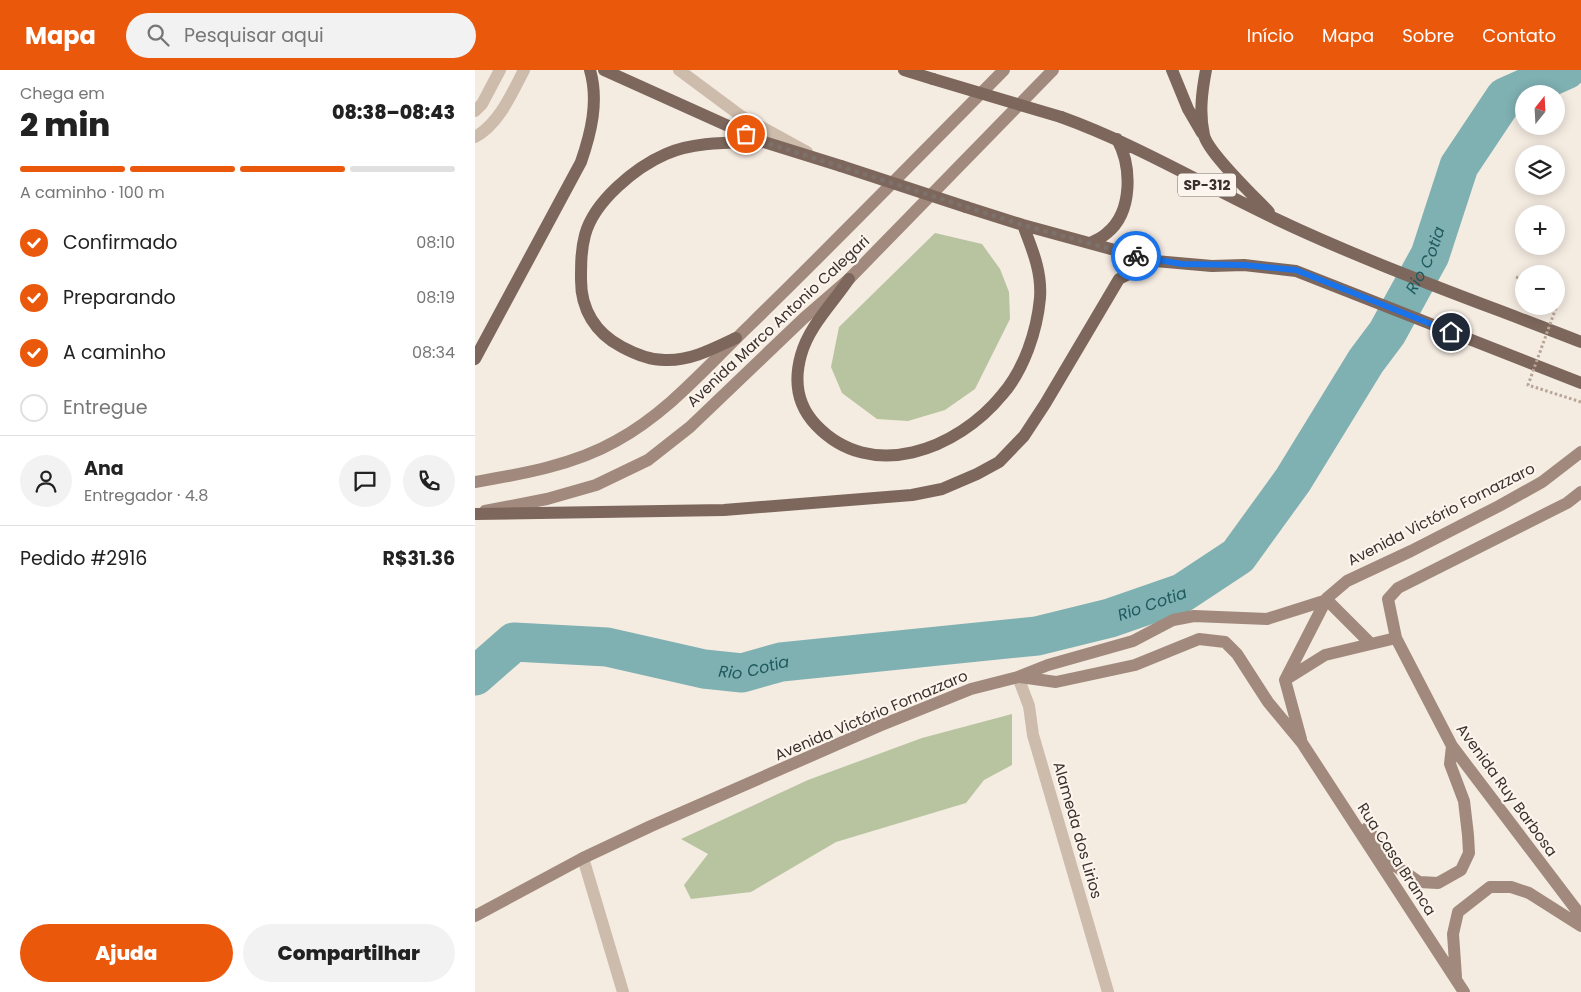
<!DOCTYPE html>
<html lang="pt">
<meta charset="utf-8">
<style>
:root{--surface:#fff;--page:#f2f2f2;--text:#222;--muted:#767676;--line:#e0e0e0;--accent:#ea580c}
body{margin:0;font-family:Poppins,sans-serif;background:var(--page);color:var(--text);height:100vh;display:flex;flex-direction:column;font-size:19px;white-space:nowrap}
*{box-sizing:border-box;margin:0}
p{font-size:16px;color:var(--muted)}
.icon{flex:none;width:28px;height:28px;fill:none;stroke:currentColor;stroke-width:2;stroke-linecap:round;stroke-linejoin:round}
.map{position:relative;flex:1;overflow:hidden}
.details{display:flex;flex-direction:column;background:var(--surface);width:475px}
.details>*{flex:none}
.needle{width:32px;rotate:18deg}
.fabs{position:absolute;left:1040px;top:15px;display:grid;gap:10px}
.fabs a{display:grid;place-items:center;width:50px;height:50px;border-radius:50%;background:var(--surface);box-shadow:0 2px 12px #0003;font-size:25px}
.pin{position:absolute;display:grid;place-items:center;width:42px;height:42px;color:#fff;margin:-21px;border:2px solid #fff;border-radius:50%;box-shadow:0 1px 5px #0007}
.courier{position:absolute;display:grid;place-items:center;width:50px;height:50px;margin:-25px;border:4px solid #1a73e8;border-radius:50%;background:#fff;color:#222;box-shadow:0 1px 6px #0007}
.overview em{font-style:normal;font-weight:800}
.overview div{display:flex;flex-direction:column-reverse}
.overview{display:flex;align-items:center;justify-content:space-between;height:85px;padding:0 20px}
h1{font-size:32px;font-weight:800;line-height:38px}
.bar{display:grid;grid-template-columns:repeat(4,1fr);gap:8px 5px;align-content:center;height:60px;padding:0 20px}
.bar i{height:6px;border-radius:4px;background:var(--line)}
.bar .selected{background:var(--accent)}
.bar p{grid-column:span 4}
.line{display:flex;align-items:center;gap:12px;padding:0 20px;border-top:1px solid var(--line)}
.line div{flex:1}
.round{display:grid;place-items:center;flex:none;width:52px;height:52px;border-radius:26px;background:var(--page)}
ol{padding:0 20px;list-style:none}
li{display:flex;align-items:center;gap:15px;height:55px}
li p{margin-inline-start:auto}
li .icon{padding:5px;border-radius:50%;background:var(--accent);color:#fff;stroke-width:4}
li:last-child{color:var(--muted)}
li i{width:28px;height:28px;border:2px solid var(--line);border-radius:50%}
.primary-button{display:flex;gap:10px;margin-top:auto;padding:10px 20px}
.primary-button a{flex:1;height:58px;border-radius:30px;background:var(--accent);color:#fff;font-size:20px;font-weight:800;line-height:58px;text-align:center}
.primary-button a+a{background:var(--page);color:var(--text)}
header{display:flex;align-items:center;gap:30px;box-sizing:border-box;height:70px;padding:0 25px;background:var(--accent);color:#fff}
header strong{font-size:24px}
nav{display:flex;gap:28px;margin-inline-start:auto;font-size:18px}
.search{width:350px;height:45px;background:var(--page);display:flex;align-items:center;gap:12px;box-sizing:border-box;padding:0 18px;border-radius:28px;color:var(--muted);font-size:19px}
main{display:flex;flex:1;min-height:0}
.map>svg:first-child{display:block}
</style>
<header>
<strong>Mapa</strong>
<div class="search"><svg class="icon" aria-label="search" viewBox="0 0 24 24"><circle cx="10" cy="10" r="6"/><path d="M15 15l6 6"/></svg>Pesquisar aqui</div>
<nav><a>Início</a><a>Mapa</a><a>Sobre</a><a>Contato</a></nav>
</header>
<main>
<section class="details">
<div class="overview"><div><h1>2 min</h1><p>Chega em</p></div><em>08:38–08:43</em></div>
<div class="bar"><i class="selected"></i><i class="selected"></i><i class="selected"></i><i></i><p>A caminho · 100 m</p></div>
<ol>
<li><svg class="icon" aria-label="check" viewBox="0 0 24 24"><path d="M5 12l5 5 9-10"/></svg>Confirmado<p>08:10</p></li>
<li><svg class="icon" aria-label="check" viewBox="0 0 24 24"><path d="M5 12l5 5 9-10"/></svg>Preparando<p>08:19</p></li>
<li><svg class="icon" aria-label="check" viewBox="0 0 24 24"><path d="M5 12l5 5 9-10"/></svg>A caminho<p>08:34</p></li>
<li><i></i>Entregue</li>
</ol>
<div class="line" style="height:90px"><a class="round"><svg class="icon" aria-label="person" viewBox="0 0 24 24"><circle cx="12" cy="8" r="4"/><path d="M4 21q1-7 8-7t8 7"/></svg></a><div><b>Ana</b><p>Entregador · 4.8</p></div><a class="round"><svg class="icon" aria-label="chat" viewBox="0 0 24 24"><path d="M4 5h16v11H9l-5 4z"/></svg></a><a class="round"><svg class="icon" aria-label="phone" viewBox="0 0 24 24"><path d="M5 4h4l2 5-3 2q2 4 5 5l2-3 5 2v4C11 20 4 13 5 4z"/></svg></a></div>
<div class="line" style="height:65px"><div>Pedido #2916</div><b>R$31.36</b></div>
<div class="primary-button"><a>Ajuda</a><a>Compartilhar</a></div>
</section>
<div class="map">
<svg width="1106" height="922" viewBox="0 0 1106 922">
<rect width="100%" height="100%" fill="#f4ebe1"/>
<path fill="#b8c4a0" d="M460,163l47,11 18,25 9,23 1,27 -35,70 -30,21 -37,11 -31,-2 -35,-26 -11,-26 8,-40z
M537,644v51l-28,15 -18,23 -130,39 -85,50 -60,7 -7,-14 24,-31 -27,-15 127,-59 114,-42z"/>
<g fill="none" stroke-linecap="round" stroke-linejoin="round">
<path stroke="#7fb0b2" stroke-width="39" id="s1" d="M0,606l39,-34 93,5 97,22 38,4 39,-11 256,-26 73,-18 72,-25 56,-37 55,-76 73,-119 21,-28 43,-78 29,-89 46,-69 61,-27"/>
<path stroke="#b9a596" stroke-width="3" stroke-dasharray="2.5 2.5" stroke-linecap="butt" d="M1041,207l8,3"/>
<path stroke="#cdbbac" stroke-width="12" d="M204,0l62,46 66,36
M108,788l40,134"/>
<path stroke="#cdbbac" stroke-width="12" d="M0,41l7,-7 18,-34
M0,67c24,-13 37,-44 49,-67
M543,607l11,29 4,29 75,257"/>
<path stroke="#a18a7d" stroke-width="12" d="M0,412c47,-8 99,-17 141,-41 53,-29 91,-75 134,-116 86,-84 170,-170 254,-255
M1106,422l-14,11 -169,85 -10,11 8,39 56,108 129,170
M10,441l62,-12 49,-14 52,-25 42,-33 114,-109 45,-39 204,-209
M545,607l36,5 79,-17 64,-26 26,3 12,12 31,48 34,41 162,249
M810,610l40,-25 71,-17
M826,669l-16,-59 42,-82 20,-17 64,-30 88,-45 43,-24 39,-30
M892,758l27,37 25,17 19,1 23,-13 8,-17 -1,-18 -4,-34 -14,-37 2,-18
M0,846l108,-58 68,-32 228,-100 92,-37 47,-12 30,-12 85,-24 40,-21 21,-4 73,3 60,-19 43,43
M981,907l-3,-43 5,-22 32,-25h21l18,6 52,33"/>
<path stroke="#7d675c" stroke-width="12" d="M129,0l160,72 77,24
M429,0l29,9
M697,0l16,39 14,24
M731,0c-4,21 -7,43 -2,65 4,18 51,62 65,77
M586,47c75,27 143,68 215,102 99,47 203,83 305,123
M491,137l57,18 132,36 57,5 32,-1 52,6 285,112
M616,173c5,-3 12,-6 16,-10 26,-21 25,-67 10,-94
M374,209c-16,24 -40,47 -48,76 -7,25 -4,50 15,70 55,58 141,25 186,-30 22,-25 35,-64 38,-97 2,-27 -8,-49 -17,-73
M261,268c-22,10 -43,22 -68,22 -15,1 -33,-6 -46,-13 -27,-14 -41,-38 -41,-67 0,-16 0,-30 4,-45 9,-34 51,-68 81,-81 29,-13 66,-11 98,-12
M0,289l106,-197c10,-29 18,-61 9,-92
M0,444l249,-4 188,-15 30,-6 35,-15 22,-12 25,-26 21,-32 74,-125 36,-18"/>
<path stroke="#b9a596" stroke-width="3" stroke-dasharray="2.5 2.5" stroke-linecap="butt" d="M1081,223l5,1 -33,91 53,17"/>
<path stroke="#7d675c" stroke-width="12" d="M458,9l128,38
M366,96l125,41"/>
</g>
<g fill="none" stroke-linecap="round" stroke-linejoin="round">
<path stroke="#7c716b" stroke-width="5" stroke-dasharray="0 9" d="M271,64l18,8 259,83 113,31"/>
<path stroke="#1a73e8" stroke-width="6" d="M661,186l46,8 62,1 52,5 155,62"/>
</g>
<g text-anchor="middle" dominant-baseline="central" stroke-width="4.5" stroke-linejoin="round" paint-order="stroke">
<rect fill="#fbf5ee" stroke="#756b66" stroke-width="1" x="703" y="103.5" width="58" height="23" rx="4"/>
<g font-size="14" font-weight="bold" fill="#3b302b">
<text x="732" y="115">SP-312</text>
</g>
<g font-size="15" fill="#3b302b" stroke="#fbf5ee">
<text transform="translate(303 251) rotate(-43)">Avenida Marco Antonio Calegari</text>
<text transform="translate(966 444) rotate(-27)">Avenida Victório Fornazzaro</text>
<text transform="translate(396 645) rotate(-23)">Avenida Victório Fornazzaro</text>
<text transform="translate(1032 720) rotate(54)">Avenida Ruy Barbosa</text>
<text transform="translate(603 760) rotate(74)">Alameda dos Lirios</text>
<text transform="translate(922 789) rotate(57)">Rua Casa Branca</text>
</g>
<g font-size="16" font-style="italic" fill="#1f5a5e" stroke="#fbf5ee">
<text stroke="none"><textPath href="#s1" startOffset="1150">Rio Cotia</textPath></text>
<text stroke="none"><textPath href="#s1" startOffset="700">Rio Cotia</textPath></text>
<text stroke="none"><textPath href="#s1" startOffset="295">Rio Cotia</textPath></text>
</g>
</g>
</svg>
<div class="fabs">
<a><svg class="needle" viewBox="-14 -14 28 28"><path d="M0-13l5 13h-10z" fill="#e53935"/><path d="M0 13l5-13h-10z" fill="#767676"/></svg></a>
<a><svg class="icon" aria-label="layers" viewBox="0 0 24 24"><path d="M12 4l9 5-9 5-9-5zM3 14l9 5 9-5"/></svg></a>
<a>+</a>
<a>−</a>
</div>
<div class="pin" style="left:271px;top:64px;background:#ea580c"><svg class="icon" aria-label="bag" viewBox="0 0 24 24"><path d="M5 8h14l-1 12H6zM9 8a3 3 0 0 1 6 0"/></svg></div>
<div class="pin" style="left:976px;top:262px;background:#1f2937"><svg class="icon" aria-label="home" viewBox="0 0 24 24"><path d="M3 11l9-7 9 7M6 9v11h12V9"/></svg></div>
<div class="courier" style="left:661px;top:186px"><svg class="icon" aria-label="bike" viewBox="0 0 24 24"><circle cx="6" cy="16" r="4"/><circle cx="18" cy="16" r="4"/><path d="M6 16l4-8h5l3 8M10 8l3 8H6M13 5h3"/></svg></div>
</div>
</main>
